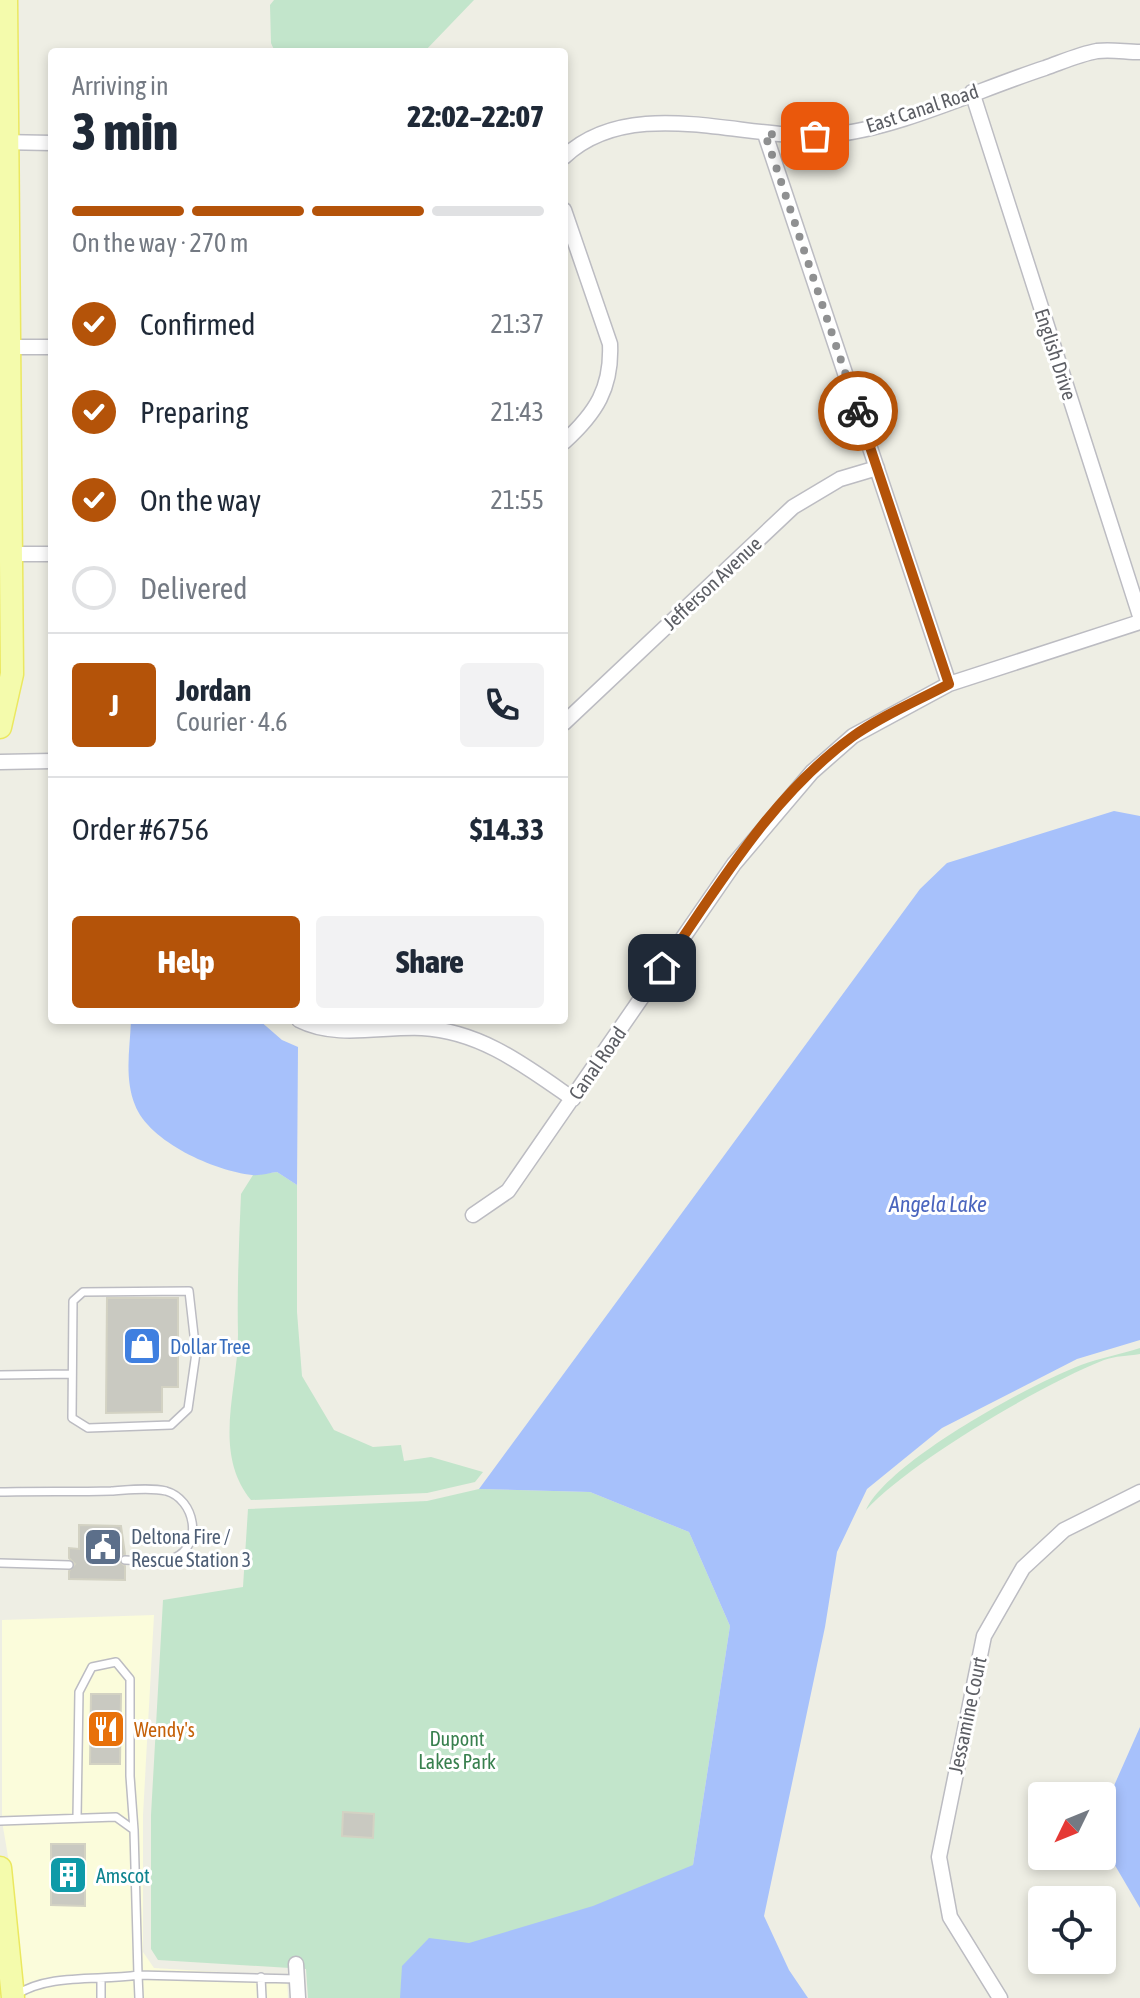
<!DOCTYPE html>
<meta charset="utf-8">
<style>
:root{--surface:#fff;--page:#f2f2f3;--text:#1f2937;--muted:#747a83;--line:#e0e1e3;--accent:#b45309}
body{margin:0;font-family:"Asap Condensed",sans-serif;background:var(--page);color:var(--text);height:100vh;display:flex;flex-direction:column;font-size:30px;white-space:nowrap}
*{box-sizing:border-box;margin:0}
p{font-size:26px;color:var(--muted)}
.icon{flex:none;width:44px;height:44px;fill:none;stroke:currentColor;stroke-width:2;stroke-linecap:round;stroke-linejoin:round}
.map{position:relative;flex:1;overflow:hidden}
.details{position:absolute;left:48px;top:48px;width:520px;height:976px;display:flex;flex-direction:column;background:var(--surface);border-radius:8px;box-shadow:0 4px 12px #0003}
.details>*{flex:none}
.needle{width:52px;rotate:227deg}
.fabs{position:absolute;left:1028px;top:1782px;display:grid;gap:16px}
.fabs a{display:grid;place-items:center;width:88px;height:88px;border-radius:8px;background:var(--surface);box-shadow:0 4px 12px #0003;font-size:40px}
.pin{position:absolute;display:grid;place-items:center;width:68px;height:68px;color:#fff;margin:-34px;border-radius:16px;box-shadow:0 4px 12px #0006}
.courier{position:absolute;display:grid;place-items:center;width:80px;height:80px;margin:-40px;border:6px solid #b45309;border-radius:50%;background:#fff;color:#222;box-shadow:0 2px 10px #0007}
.overview em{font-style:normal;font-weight:800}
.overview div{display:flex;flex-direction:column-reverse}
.overview{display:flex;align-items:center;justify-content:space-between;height:136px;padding:0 24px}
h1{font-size:52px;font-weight:800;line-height:60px}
.bar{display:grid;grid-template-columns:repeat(4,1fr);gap:12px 8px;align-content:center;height:96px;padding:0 24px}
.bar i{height:10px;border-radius:6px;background:var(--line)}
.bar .active{background:var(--accent)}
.bar p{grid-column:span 4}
.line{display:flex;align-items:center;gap:20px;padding:0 24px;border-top:2px solid var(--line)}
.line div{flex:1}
.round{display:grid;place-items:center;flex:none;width:84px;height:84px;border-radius:8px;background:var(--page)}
ol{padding:0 24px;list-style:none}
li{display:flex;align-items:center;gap:24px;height:88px}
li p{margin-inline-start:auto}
li .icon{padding:8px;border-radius:50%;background:var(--accent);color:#fff;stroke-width:4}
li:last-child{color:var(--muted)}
li i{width:44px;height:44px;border:4px solid var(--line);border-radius:50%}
.button{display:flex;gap:16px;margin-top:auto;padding:16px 24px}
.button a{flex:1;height:92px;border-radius:8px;background:var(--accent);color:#fff;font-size:32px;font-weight:800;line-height:92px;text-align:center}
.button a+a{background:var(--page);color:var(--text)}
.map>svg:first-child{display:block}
</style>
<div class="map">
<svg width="1140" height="1998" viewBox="0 0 1140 1998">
<rect width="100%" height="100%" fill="#eeeee4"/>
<path fill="#fbfcdb" d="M154,1615l-11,200v137l11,16 133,8 1,22h-265l-8,-100 -13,-77v-201z"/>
<path fill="#c2e5cb" d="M274,0h200l-50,52h-149l-4,-9 -1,-38z
M277,1172l20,13v127l5,64 32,54 39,17 28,-2 3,16 27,-4 52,15 -8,10 -48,11 -176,7c-39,-48 -13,-110 -13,-165 -1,-47 1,-94 3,-141l12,-19z
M1140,1348v6c-12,2 -25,2 -36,6 -63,25 -193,101 -238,150 23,-49 163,-125 215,-145 19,-7 40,-11 59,-17z
M479,1489l111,3 99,40 41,94 -37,239 -8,133h-377l-2,-29 -148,-9 -7,-11v-134l12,-215 80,-13 5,-78 179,-8z"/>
<path fill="#a7c1fb" d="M1114,811l26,5v524l-63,19 -135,69 -75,61 -30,63 -12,75 -61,289 25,54 19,28h-408l2,-32 27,-28 40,5 124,-37 100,-41 37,-239 -41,-94 -99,-40 -111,-3 441,-600 27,-26z
M131,1020h128l23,20 16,7 -1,138 -20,-13c-8,1 -17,4 -25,3 -37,-4 -103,-33 -117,-70 -11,-28 -5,-56 -4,-85z
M1140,1727v181l-27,-46 -8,-56z"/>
<path fill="#c9c9c1" stroke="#d3d2c3" stroke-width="2" d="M107,1298h71v89h-16v25l-56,1z
M79,1525l42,1 4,28 -6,7 6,5v14l-56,-1v-8l6,-7 -6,-6v-10l10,1z
M91,1694h30l-1,70h-30z
M343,1812l31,2 -1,24 -31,-2z
M51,1844h34v62l-34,-1z"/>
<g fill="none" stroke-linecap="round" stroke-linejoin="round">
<g stroke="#bcbcc2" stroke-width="10">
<path id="service" d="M189,1291l7,62 -8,56 -17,16 -83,3 -16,-10 1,-117 10,-9z
M0,1375l70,-1
M0,1492c37,-1 74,0 111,-1 17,-1 39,-4 55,0 29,8 38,54 8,67 -13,6 -35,2 -49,2
M0,1563l69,2
M77,1818l2,-126 13,-25 24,-5 14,17v97l4,54
M0,1821l116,-4 18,13 4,145c-39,6 -89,-2 -122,20
M261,1977l1,21
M101,1981v17
M139,1998l-1,-23 159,4"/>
</g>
<g stroke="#bcbcc2" stroke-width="17">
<path id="minor" d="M972,92l168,524
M765,134l184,550
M0,142l52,1
M564,157c69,-65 183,-15 266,-22 67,-6 150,-46 215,-67 17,-6 35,-14 52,-17 14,-2 29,1 43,1
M564,210l46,134c2,44 -14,69 -46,98
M9,347h43
M9,554h43
M564,723l229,-216 47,-28 37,-11
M0,762l52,-1
M299,1020c37,19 83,6 123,8 59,3 105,39 151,71
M473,1215l35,-24 226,-327 78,-92 41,-36 96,-52 191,-62
M296,1964l2,34
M1000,1998l-50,-81 -11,-60 45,-221 39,-68 41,-38 76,-38"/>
</g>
<g stroke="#ebe860" stroke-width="25">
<path id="primary" d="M0,727l12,-53 -6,-674
M0,1868l13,130"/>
</g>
<use href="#service" stroke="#fff" stroke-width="7"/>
<use href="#minor" stroke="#fff" stroke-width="14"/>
<use href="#primary" stroke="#f4fbac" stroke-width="22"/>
</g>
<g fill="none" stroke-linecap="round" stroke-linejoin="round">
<path stroke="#8f9091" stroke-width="8" stroke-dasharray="0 14.4" d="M815,136l-50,-2 93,277"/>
<path stroke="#b45309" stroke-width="10" d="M662,968c56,-81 109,-172 190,-231 29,-21 65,-36 97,-53l-91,-273"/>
</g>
<defs>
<g id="shop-square" transform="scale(2)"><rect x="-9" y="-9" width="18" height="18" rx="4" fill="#3f7fe0" stroke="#fff"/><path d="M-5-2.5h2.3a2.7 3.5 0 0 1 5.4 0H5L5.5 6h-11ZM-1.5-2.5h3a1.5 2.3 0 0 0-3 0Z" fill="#fff"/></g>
<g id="civic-square" transform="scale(2)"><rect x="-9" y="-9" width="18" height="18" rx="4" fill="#5c6f8a" stroke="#fff"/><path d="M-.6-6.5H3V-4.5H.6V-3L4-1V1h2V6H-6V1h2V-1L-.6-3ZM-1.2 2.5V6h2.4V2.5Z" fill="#fff"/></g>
<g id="restaurant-square" transform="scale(2)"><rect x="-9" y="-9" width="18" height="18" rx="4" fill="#e8710a" stroke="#fff"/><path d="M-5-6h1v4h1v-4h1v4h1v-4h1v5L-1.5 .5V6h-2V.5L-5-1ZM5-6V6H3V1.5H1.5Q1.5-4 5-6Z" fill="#fff"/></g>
<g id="building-square" transform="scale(2)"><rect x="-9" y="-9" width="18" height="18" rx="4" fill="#0f9aa8" stroke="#fff"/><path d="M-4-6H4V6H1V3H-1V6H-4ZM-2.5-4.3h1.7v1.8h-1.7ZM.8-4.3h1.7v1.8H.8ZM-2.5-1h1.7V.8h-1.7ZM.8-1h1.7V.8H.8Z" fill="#fff"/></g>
</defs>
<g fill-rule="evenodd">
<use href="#shop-square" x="142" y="1346"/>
<use href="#civic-square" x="103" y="1547"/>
<use href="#restaurant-square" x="106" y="1729"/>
<use href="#building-square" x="68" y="1875"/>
</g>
<g text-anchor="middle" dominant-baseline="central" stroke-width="6" stroke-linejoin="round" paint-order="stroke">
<g font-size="20" fill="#5c5e64" stroke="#fff">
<text transform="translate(922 108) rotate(-18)">East Canal Road</text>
<text transform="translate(1056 354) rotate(72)">English Drive</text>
<text transform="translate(712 583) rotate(-43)">Jefferson Avenue</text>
<text transform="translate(597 1063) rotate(-55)">Canal Road</text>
<text transform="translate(967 1715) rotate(-78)">Jessamine Court</text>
</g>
<g font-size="20" fill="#366cbe" stroke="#fff" text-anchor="start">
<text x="170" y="1346">Dollar Tree</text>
</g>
<g font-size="20" fill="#4e5e75" stroke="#fff" text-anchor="start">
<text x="131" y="1536">Deltona Fire /<tspan x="131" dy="23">Rescue Station 3</tspan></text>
</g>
<g font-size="20" fill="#c56008" stroke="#fff" text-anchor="start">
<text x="134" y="1729">Wendy's</text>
</g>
<g font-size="20" fill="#38804e" stroke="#fff">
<text x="457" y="1738">Dupont<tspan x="457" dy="23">Lakes Park</tspan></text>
</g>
<g font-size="20" fill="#0d838f" stroke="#fff" text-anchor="start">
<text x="96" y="1875">Amscot</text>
</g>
<g font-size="22" font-style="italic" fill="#4a65be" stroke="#fff">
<text x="938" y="1204">Angela Lake</text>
</g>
</g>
</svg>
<div class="fabs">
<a><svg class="needle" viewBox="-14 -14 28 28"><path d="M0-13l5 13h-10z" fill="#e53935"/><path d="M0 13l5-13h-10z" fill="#747a83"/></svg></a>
<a><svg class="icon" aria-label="locate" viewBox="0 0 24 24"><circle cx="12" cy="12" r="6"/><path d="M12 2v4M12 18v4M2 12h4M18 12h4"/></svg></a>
</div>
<div class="pin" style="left:815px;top:136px;background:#ea580c"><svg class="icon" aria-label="bag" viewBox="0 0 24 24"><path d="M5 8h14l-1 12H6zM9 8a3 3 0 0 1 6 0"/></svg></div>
<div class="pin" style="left:662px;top:968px;background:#1f2937"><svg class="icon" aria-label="home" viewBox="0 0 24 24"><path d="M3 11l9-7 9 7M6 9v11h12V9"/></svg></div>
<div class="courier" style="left:858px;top:411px"><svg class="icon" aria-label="bike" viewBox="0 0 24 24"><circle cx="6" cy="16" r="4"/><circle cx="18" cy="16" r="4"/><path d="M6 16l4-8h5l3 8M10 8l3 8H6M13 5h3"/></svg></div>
<section class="details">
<div class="overview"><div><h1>3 min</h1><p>Arriving in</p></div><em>22:02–22:07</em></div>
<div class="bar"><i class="active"></i><i class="active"></i><i class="active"></i><i></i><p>On the way · 270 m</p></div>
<ol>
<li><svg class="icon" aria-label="check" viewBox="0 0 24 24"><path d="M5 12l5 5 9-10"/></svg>Confirmed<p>21:37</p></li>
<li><svg class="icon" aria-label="check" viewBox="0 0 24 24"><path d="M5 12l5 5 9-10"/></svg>Preparing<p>21:43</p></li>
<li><svg class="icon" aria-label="check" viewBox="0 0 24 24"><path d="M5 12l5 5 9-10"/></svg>On the way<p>21:55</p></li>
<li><i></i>Delivered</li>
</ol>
<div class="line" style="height:144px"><b class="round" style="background:var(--accent);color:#fff">J</b><div><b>Jordan</b><p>Courier · 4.6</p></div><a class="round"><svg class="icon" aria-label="phone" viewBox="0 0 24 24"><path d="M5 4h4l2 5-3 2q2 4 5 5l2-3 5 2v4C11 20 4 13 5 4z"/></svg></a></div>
<div class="line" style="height:104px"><div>Order #6756</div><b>$14.33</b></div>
<div class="button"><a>Help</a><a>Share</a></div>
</section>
</div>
